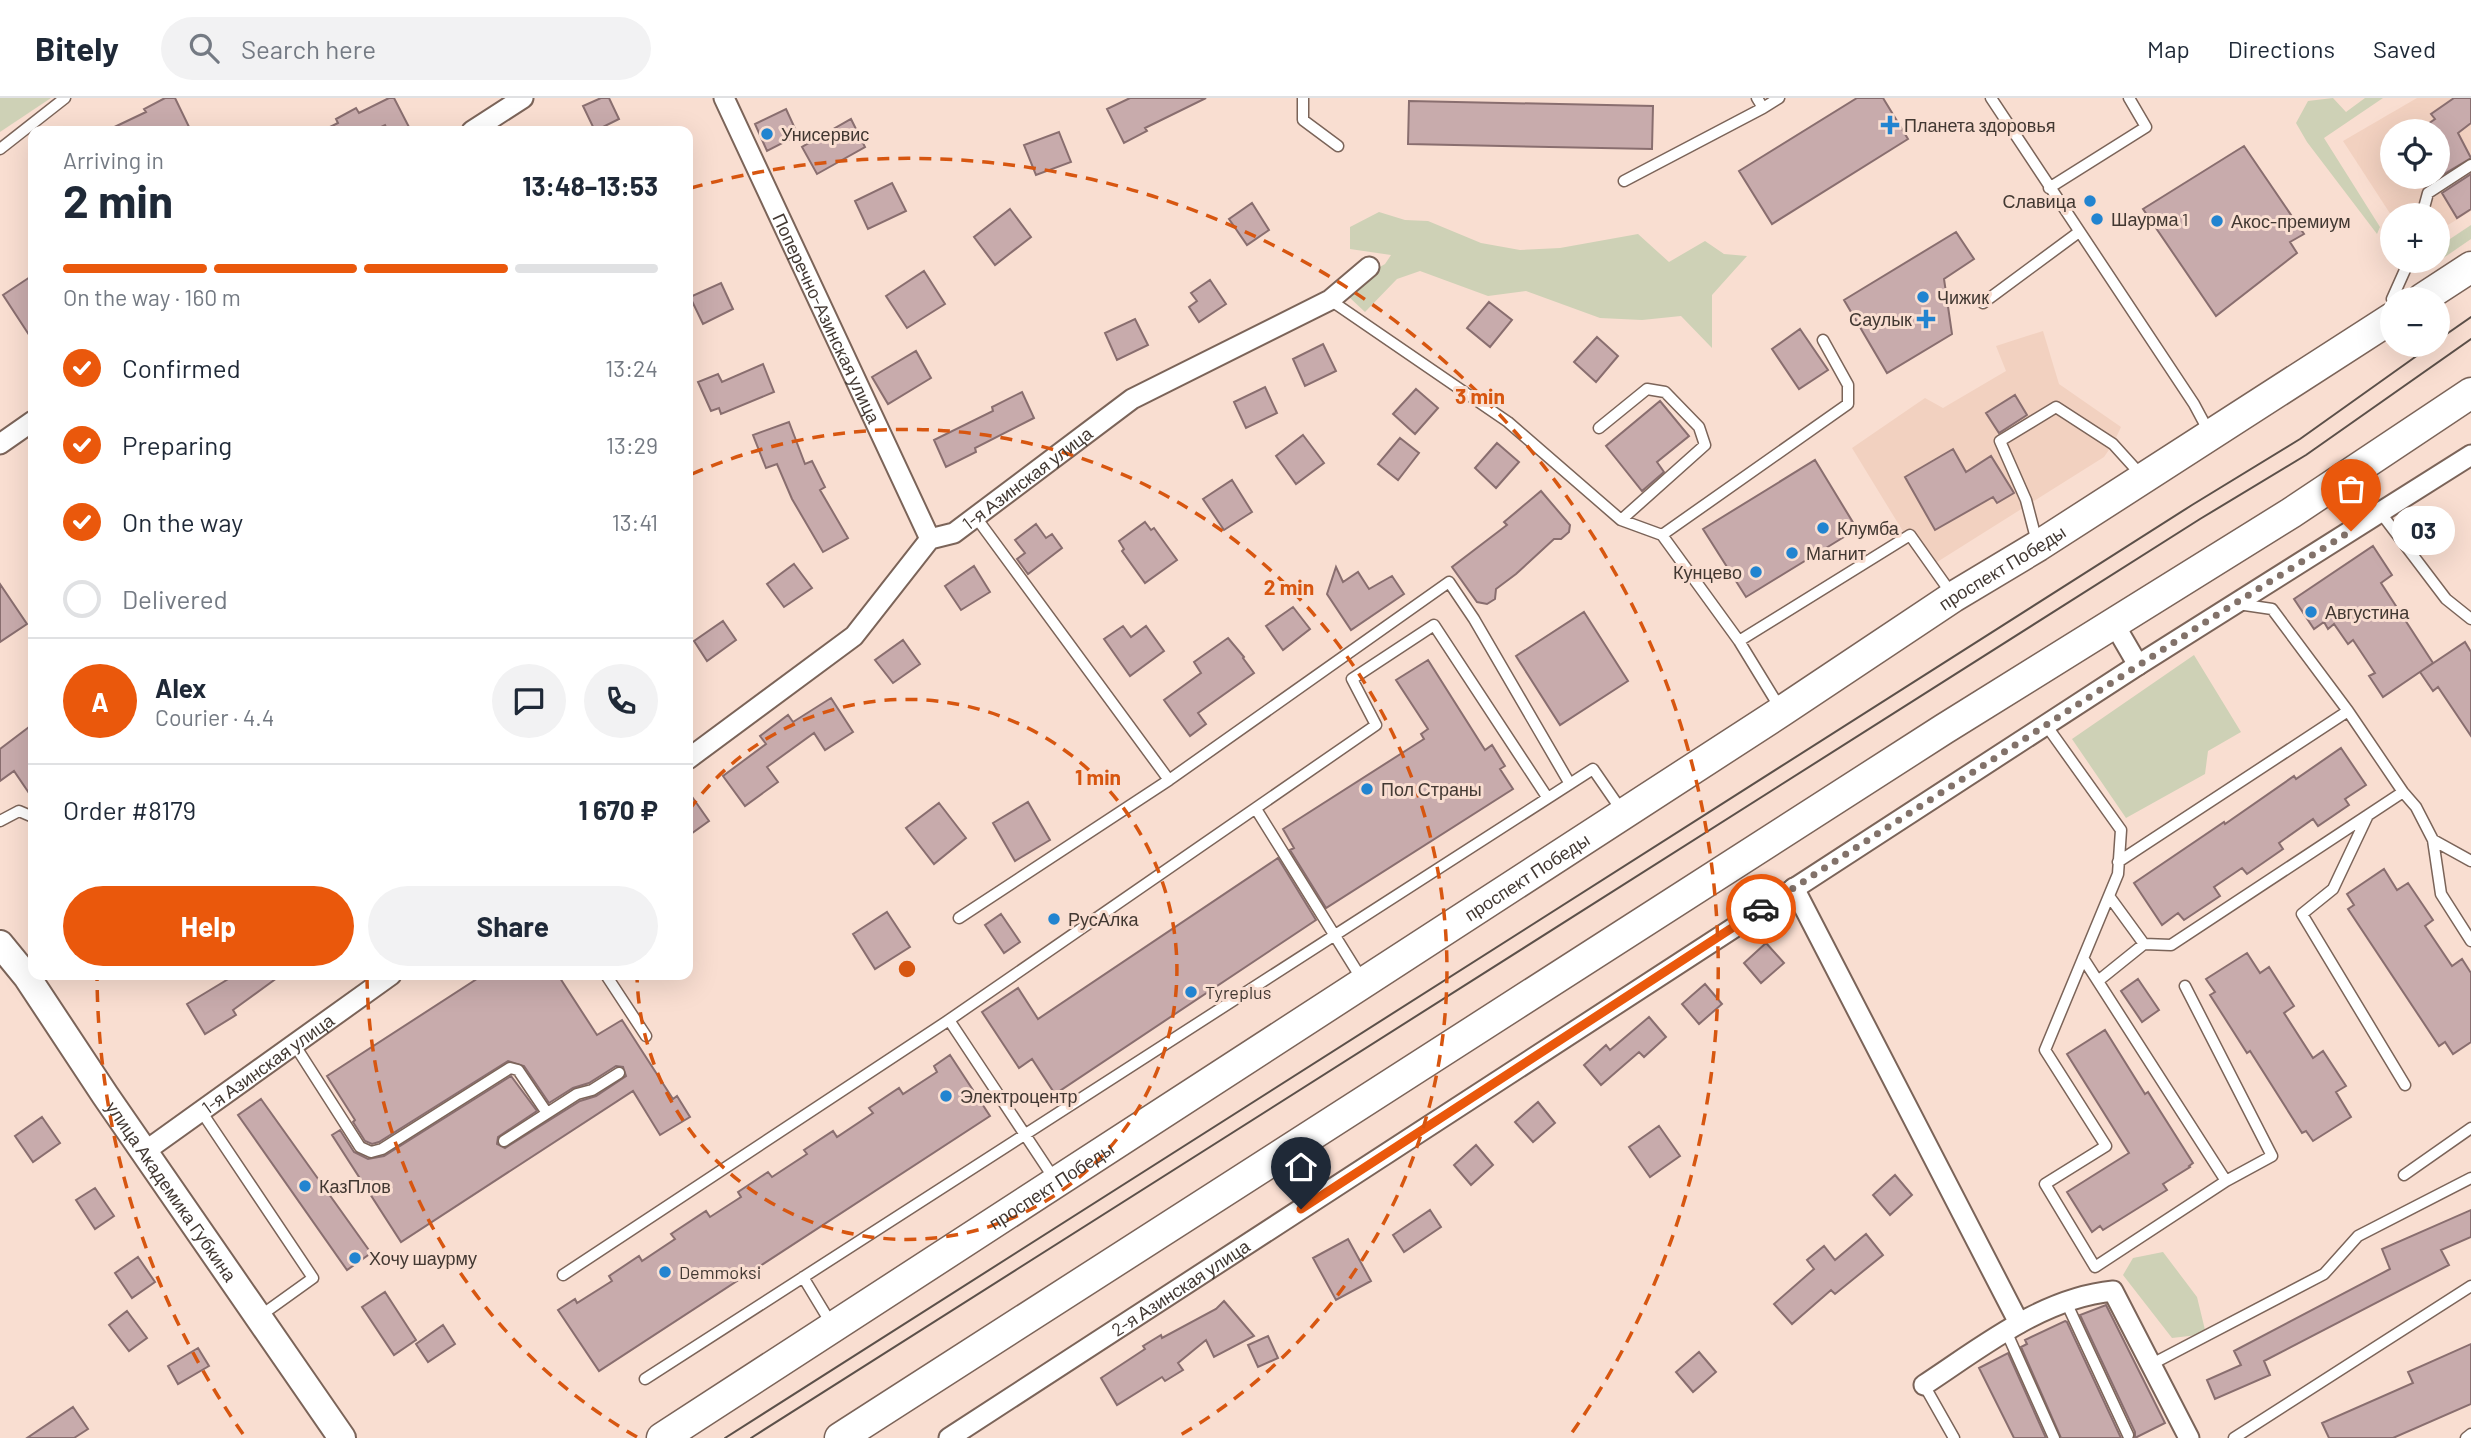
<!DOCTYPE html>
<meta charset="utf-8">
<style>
:root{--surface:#fff;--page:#f2f2f3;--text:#1f2937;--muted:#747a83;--line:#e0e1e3;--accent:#ea580c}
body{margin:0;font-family:Barlow,sans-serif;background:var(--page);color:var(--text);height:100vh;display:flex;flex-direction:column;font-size:26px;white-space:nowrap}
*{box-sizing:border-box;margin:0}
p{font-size:23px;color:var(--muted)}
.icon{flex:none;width:38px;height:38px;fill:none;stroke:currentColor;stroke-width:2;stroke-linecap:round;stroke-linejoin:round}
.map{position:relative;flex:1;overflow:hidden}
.details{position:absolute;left:28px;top:28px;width:665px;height:854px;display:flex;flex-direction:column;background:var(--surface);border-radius:14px;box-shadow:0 7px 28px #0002}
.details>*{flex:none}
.buttons{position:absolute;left:2380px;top:21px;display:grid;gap:14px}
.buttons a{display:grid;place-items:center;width:70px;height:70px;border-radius:50%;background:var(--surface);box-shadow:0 7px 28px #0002;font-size:35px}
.pin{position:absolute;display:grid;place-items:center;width:60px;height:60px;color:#fff;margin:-72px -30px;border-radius:50% 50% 50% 0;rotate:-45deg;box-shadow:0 0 7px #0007}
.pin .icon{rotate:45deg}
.courier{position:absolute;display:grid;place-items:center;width:70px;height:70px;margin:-35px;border:5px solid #ea580c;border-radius:50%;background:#fff;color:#222;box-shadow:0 2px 9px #0007}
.bubble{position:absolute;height:49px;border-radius:24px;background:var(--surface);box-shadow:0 7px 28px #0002;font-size:23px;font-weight:700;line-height:49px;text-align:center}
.head em{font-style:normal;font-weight:700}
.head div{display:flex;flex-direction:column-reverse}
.head{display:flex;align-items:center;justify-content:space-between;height:119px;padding:0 35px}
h1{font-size:46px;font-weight:700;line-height:52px}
.bar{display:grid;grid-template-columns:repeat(4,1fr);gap:10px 7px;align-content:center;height:84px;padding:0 35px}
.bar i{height:9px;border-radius:5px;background:var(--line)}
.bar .current{background:var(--accent)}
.bar p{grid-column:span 4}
.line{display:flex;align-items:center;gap:18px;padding:0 35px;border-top:2px solid var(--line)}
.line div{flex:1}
.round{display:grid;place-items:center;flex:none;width:74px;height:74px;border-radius:37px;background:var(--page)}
ol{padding:0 35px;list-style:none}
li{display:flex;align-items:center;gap:21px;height:77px}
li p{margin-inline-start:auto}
li .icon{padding:7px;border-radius:50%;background:var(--accent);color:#fff;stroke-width:4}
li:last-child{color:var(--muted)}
li i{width:38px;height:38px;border:4px solid var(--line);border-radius:50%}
.primary-button{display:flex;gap:14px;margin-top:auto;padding:14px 35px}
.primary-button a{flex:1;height:80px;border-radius:42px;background:var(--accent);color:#fff;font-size:28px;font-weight:700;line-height:80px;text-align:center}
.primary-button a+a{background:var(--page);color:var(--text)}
header{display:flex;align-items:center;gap:42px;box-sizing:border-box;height:98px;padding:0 35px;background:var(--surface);border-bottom:2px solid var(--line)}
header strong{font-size:33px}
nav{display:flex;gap:38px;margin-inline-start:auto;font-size:24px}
.search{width:490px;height:63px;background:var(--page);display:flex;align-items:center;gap:18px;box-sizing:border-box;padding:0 24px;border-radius:38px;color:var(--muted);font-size:26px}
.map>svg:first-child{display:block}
</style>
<header>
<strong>Bitely</strong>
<div class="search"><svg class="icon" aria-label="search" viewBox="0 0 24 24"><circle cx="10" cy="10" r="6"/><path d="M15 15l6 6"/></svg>Search here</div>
<nav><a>Map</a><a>Directions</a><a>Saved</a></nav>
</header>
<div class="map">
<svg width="2471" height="1340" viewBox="0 0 2471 1340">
<rect width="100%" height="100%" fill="#f9ded1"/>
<path fill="#f2d1c0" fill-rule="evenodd" d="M2417,0h54v113l-33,20v-16h-47l-48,-74zM2392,33h46v46h-46z
M2043,233l16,53 62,43 -8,17 -9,13 -178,112 -74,-121 73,-50 18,10 63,-37 -10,-25z"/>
<path fill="#ced1b6" d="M0,0h51l-51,34z
M2333,0l13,14 19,-14h18l-59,40 56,89 -3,7 -70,-92 -11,-19 12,-22z
M1379,114l26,8 23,1 53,22 39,7 40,-2 78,-14 31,28 36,-21 19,13 23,2 -35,39v53l-31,-32 -39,4 -42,-2 -74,-27 -38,5 -68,-25 -23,8 -32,33 -16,-15 12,-19 24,-14 6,-9 -41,-6v-22z
M2471,127v14l-45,31 -3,-3 4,-6h11v-14z
M2194,557l47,77 -33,19 -3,23 -79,44 -54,-79z
M2163,1154l34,45 9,37 -34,4 -49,-63 10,-17z"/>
<path fill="#c8abac" stroke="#896e6f" stroke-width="2" d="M165,0h10l16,33h-85l40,-19 -2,-3z
M389,0h5l17,33h-23l-3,-6 -12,6h-51l16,-8 -2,-4 20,-11 3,5z
M601,0h8l10,21 -24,12 -12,-25z
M1130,0h76l-61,30 2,3 -23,12 -17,-34z
M1857,0h26l25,41 -136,85 -33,-53z
M2454,0h17v25l-13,10 13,25 -37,22 -2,-3h6v-46h-20l17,-12 -4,-5z
M1409,3l244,5 -1,43 -244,-5z
M786,11l12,26 -31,16 -12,-27z
M851,21l14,28 -48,27 -15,-27z
M1059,34l12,30 -35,13 -12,-30z
M2244,48l60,88 -14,8 7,11 -81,63 -73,-107z
M2471,76v35l-14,9 -15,-25z
M892,85l14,28 -38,18 -13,-28z
M1252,105l17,27 -22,15 -18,-26z
M1010,111l21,28 -36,28 -21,-28z
M1956,134l18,27 -30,20 8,55 -65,39 -43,-73z
M924,173l21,33 -38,24 -21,-32z
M33,177v66l-30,-46z
M1210,182l16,24 -27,18 -10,-15 8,-6 -6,-8z
M721,185l12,26 -30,15 -13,-27z
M1489,204l23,18 -22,27 -23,-19z
M1135,221l13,26 -31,15 -12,-27z
M1800,231l28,41 -29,19 -27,-40z
M1597,239l21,19 -22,26 -22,-20z
M1323,246l13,27 -31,15 -12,-27z
M916,253l15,27 -43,26 -16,-27z
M763,266l11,28 -53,22 -2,-6 -8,3 -13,-29 20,-8 4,8z
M1265,289l12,26 -31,15 -12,-26z
M1416,291l22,19 -23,26 -22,-20z
M1022,294l12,26 -59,30 1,4 -30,15 -12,-27 59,-29 -1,-4z
M2015,297l12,20 -28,18 -13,-20z
M1660,303l29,35 -32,26 7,10 -22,19 -36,-45z
M789,324l16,42 7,-3 13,26 -5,3 28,48 -25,14 -31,-53 -15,-35 -11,4 -13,-33z
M1303,337l21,28 -28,21 -20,-28z
M1400,340l19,15 -21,27 -20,-16z
M1497,345l22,19 -23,26 -21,-20z
M1953,351l13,23 25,-16 23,37 -17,10 -4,-6 -58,33 -30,-53z
M1815,362l42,69 -111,68 -43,-68z
M1232,382l20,32 -28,18 -21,-31z
M1541,393l29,34 -1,7 -8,7h-7l-38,35 -20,15 -1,10 -8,5 -10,-2 -25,-35 55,-42 -3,-3z
M1145,424l6,8 3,-2 23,32 -32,23 -23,-32 2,-2 -5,-8z
M1036,426l10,14 6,-4 10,14 -34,26 -11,-15 8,-6 -10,-13z
M2373,448l19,29 -11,8 52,80 -50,34 -14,-21 6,-3 -22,-33 -5,4 -14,-20 -6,5 -4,-7 -10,7 -20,-30z
M794,466l18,24 -28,19 -17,-23z
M974,468l16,26 -29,18 -16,-24z
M1336,469l7,15 15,-10 11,17 23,-13 12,18 -53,36 -24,-36z
M0,486l27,40 -27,18z
M1293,509l17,22 -27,21 -17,-24z
M1584,514l44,69 -68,44 -44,-69z
M723,523l13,19 -29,21 -13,-20z
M1123,528l8,11 15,-11 18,25 -34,25 -26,-37z
M1228,540l16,19 -1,1 11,15 -56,40 8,11 -16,12 -26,-36 37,-27 -7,-11z
M903,542l17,24 -27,19 -18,-23z
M2465,544l6,10v84l-33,-49 -5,4 -13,-19z
M1428,562l57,90 7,-5 13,21 -5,3 13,20 -187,119 -36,-58 4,-2 -11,-19 141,-90 -3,-5 7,-5 -32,-49z
M831,600l22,34 -28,18 -11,-17 -47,34 11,15 -33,24 -22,-30 43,-32 -6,-8 28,-21 5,7z
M33,626v75l-19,-28 -14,10v-32z
M2341,650l25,37 -21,14 4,6 -31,21 -5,-7 -34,24 4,6 -36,25 -5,-6 -28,19 6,9 -36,24 -6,-7 -16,12 -28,-42 90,-61 1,2 69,-48 2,3z
M688,693l21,30 -21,15z
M1028,704l22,38 -35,21 -22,-38z
M939,705l27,35 -32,26 -28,-36z
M1278,760l38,62 -261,174 -23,-35 -13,9 -37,-56 36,-24 20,31z
M2384,771l13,21 11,-7 25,37 -8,6 27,40 10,-7 9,14v69l-18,12 -8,-12 -6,4 -91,-137 6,-4 -7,-11z
M887,814l23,35 -35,22 -22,-35z
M1001,816l19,28 -16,11 -19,-28z
M1766,845l18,20 -23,20 -17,-20z
M2247,855l13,20 9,-6 25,39 -10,7 29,45 10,-7 23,35 -10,6 15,25 -38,24 -7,-10 -4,2 -52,-82 -3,2 -37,-58 5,-3 -9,-13z
M235,877h46l-48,35 3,5 -31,19 -18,-30z
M483,877h75l39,60 25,-15 51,79 4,-3 13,21 -30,18 -27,-44 -232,151 -69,-107 8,-5 14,22 14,7 16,-3 127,-80 26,35 -39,26 -1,7 8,4 75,-47 16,-5 30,-20 -3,-9 -7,-1 -27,17 -16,5 -24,15 -25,-37 -16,-5 -129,81 -7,2 -7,-3 -12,-19 2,-2 -28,-44z
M2138,881l21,31 -17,12 -21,-31z
M1705,886l17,20 -23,20 -17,-20z
M1649,919l17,20 -22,20 -5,-5 -38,33 -17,-20 22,-20 4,5z
M2105,932l40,64 3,-2 45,71 -4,3 1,1 -27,17 4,6 -64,40 -3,-4 -8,6 -25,-40 62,-39 -62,-99z
M950,957l40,61 -391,255 -41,-61 17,-11 2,4 35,-22 -3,-5 30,-20 3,5 33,-22 -4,-5 35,-23 4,6 31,-20 -3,-5 30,-20 4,5 35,-23 -3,-4 29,-19 4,6 36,-24 -4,-5 30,-20 4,6 34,-22 -3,-6z
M261,1001l110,154 -24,17 -109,-155z
M1538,1004l17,21 -22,19 -18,-20z
M42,1019l18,26 -27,19 -18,-26z
M1659,1028l21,30 -30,21 -21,-30z
M1476,1047l17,20 -22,20 -17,-20z
M1895,1077l17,20 -22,20 -17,-20z
M95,1090l19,28 -19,13 -19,-29z
M1430,1112l11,17 -37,25 -11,-17z
M2471,1112v27l-30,13 8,15 -185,96 6,14 -55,24 -8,-19 34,-15 -7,-14 156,-82 -8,-20z
M1866,1136l17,21 -48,39 -4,-4 -39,34 -18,-20 40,-35 -7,-9 17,-14 11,14z
M1348,1141l23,42 -35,19 -23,-42z
M138,1159l17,25 -23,16 -17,-25z
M385,1194l31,48 -22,15 -32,-48z
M1224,1203l30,35 -40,21 -8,-17 -28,23 5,7 -18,11 -3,-4 -45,28 -16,-27 44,-29 -2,-3 18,-11 1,3 54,-29z
M2106,1207l59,118 -30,15v-6l-55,-117z
M127,1213l20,27 -18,13 -20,-26z
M2065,1223l2,1 54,116h-60l-40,-91 6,-3 -2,-4z
M443,1227l12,19 -27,18 -12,-18z
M1268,1238l10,22 -20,9 -10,-22z
M2471,1246v60l-78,34h-64l-7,-15 91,-40 -5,-11z
M198,1250l11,18 -31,18 -10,-18z
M1699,1254l17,20 -23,20 -17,-20z
M2008,1255l38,85h-32l-35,-70z
M73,1309l15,22 -14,9h-47z"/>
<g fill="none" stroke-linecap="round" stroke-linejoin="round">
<g stroke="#7b6459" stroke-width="13">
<path id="lane" d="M1303,0v22l35,26
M1757,0l6,10 16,-10
M1991,0l203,306 15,28
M0,51l65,-51
M1624,83l139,-73
M2049,90l97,-61 -17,-29
M2422,117l6,-22 43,-28
M2392,201l17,-38
M1330,202l178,122 113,98 41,15
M1983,205l96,-71
M1599,330l48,-39 18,3 34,35 6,18 -84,75
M2380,414l66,87 25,20
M2037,444l-11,-42 -26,-59 56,-34 57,37 29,32
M1739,543l171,-106 41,58
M1780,610l-41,-67 -77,-106 186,-131v-19l-25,-45
M2348,613l55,81 13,15 17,33 8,54 30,47
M2046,627l75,105 -3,44 -73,176 61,96 -61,38 50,83 131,-86 -143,-223
M1169,682l280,-198 25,37 96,165
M1256,711l107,172
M2368,717l-35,74 -31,25 103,171
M0,723l19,-10 14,6
M2433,742l38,21
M2118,764l230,-151 -76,-102 -34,-5
M2109,798l35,48 27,1 232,-153
M959,820l210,-138 -194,-264
M606,877l40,61
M2098,883l46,-37
M2185,888l87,170 -46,25
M949,922l106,160
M294,946l66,103 11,5 11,-3 128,-81 8,2 29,43
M201,1013l112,167 -53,38
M504,1043l73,-47 15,-4 27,-17
M2404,1077l67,-47
M563,1177l386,-255 427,-295 -24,-46 82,-54 113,172
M803,1179l29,48
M2066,1204l62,133
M2006,1233l48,107
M2152,1266l172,-90 34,-38 113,-58
M645,1281l948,-610 29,42
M1924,1287l30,53
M2234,1340l237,-152
M2466,1340l5,-4"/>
</g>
<g stroke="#7b6459" stroke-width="23">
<g id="street">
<path id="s1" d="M724,0l206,441"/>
<path d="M472,33l51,-33"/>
<path d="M0,346l33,-23"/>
<path d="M2113,524l25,43"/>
<path id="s2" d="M688,661l166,-123 76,-97 24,-6 178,-134 198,-99 39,-33"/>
<path d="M1794,790l225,435"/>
<path id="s3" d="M144,1054l247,-177"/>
<path d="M1924,1287c58,-38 118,-87 189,-94l76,147"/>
<path id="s4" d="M949,1340l1189,-773 333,-210"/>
</g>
</g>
<g stroke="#7b6459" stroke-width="30">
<g id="secondary">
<path id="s5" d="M0,846l27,33 78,118 237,343"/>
</g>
</g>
<g stroke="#7b6459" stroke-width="33">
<g id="primary">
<path d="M2422,201l49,-32"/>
<path id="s6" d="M662,1340l1120,-727 171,-114 85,-51 354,-228"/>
<path d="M840,1340l1104,-709 347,-216 180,-120"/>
</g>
</g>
<use href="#lane" stroke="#fff" stroke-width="10"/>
<use href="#street" stroke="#fff" stroke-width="19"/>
<use href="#secondary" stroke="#fff" stroke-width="26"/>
<use href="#primary" stroke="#fff" stroke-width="30"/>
<path stroke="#5c5049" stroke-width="2" d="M2438,242l33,-23
M725,1340l1467,-933 108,-66 132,-94
M751,1340l1449,-919 106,-64 165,-116"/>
</g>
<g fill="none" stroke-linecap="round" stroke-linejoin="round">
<path stroke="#82726a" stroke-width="7" stroke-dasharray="0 12.6" d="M1761,811l454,-293 136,-85"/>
<path stroke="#ea580c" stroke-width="9" d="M1301,1111l460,-300"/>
</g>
<g fill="none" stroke="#d75610" stroke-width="3.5" stroke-dasharray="12 9">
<path d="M689 712A270 270 0 1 1 637 878"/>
<path d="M637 1339A540 540 0 0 1 367 880M692 376A540 540 0 0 1 1177 1339"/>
<path d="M243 1336A810 810 0 0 1 97 878M691 90A810 810 0 0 1 1571 1336"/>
</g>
<g fill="#2284d0" stroke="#f9ded1" stroke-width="2.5">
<path d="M1886.5 16.5h7v7h7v7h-7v7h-7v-7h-7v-7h7z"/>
<circle cx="767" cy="36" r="7"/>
<circle cx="2090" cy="103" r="7"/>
<circle cx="2097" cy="121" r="7"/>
<circle cx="2217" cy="123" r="7"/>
<circle cx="1923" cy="199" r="7"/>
<path d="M1922.5 210.5h7v7h7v7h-7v7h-7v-7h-7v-7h7z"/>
<circle cx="1823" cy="430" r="7"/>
<circle cx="1792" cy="455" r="7"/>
<circle cx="1756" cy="474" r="7"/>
<circle cx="2311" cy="514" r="7"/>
<circle cx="1367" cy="691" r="7"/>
<circle cx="1054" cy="821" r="7"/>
<circle cx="1191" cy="894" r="7"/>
<circle cx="946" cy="998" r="7"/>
<circle cx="305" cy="1088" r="7"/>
<circle cx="355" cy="1160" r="7"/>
<circle cx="665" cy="1174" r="7"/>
</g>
<g text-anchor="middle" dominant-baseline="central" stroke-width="6" stroke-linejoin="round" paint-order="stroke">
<g font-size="18" fill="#423832" stroke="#f9ded1" text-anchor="start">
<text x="1904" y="27">Планета здоровья</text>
<text x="781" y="36">Унисервис</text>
<text x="2076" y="103" text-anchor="end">Славица</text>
<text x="2111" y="121">Шаурма 1</text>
<text x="2231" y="123">Акос-премиум</text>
<text x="1937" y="199">Чижик</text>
<text x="1912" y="221" text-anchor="end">Саулык</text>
<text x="1837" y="430">Клумба</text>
<text x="1806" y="455">Магнит</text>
<text x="1742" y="474" text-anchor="end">Кунцево</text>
<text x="2325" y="514">Августина</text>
<text x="1381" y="691">Пол Страны</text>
<text x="1068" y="821">РусАлка</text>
<text x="1205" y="894">Tyreplus</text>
<text x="960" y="998">Электроцентр</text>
<text x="319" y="1088">КазПлов</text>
<text x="369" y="1160">Хочу шаурму</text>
<text x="679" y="1174">Demmoksi</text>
</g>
<g font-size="18" fill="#423832" stroke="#f9ded1">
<text stroke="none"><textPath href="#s1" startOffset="243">Поперечно-Азинская улица</textPath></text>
<text stroke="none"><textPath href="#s2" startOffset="446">1-я Азинская улица</textPath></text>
<text stroke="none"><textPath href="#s6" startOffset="1598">проспект Победы</textPath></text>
<text stroke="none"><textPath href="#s6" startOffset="1031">проспект Победы</textPath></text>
<text stroke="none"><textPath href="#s3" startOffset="152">1-я Азинская улица</textPath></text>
<text stroke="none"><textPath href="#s6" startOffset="464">проспект Победы</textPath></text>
<text stroke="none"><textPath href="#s5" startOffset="301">улица Академика Губкина</textPath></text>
<text stroke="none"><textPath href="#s4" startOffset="276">2-я Азинская улица</textPath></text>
</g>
</g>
<circle cx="907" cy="871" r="10" fill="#d75610" stroke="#f9ded1" stroke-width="3.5"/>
<g font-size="21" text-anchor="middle" font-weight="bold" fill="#d75610" stroke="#f9ded1" stroke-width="6" stroke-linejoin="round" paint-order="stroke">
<text x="1480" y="306">3 min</text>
<text x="1289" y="497">2 min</text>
<text x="1098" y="687">1 min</text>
</g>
</svg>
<div class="buttons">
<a><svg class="icon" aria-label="locate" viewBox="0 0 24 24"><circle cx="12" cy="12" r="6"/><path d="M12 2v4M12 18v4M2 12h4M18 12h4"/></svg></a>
<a>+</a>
<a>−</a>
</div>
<div class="pin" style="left:2351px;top:433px;background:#ea580c"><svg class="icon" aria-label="bag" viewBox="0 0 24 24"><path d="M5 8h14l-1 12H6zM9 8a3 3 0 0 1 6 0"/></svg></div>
<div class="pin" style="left:1301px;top:1111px;background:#1f2937"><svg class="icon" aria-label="home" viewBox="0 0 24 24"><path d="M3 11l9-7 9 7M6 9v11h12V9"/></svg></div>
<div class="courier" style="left:1761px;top:811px"><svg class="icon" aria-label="car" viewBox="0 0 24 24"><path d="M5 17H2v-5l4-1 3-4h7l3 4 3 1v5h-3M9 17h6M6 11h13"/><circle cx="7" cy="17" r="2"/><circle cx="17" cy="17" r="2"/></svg></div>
<div class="bubble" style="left:2392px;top:408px;width:63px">03</div>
<section class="details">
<div class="head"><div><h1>2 min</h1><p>Arriving in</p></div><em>13:48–13:53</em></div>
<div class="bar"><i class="current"></i><i class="current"></i><i class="current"></i><i></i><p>On the way · 160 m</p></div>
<ol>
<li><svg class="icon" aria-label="check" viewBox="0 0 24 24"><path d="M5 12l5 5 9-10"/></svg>Confirmed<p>13:24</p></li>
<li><svg class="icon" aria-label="check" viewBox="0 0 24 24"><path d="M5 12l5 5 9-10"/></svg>Preparing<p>13:29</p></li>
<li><svg class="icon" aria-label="check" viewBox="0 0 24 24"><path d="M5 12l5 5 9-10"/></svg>On the way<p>13:41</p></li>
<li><i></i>Delivered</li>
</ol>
<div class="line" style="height:126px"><b class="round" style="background:var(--accent);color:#fff">A</b><div><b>Alex</b><p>Courier · 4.4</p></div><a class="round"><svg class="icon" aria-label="chat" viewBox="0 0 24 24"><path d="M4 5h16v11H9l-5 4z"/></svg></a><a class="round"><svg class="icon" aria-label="phone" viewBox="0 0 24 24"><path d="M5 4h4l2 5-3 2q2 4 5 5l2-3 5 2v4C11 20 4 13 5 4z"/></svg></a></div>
<div class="line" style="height:91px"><div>Order #8179</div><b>1 670 ₽</b></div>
<div class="primary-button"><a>Help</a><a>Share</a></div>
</section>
</div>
